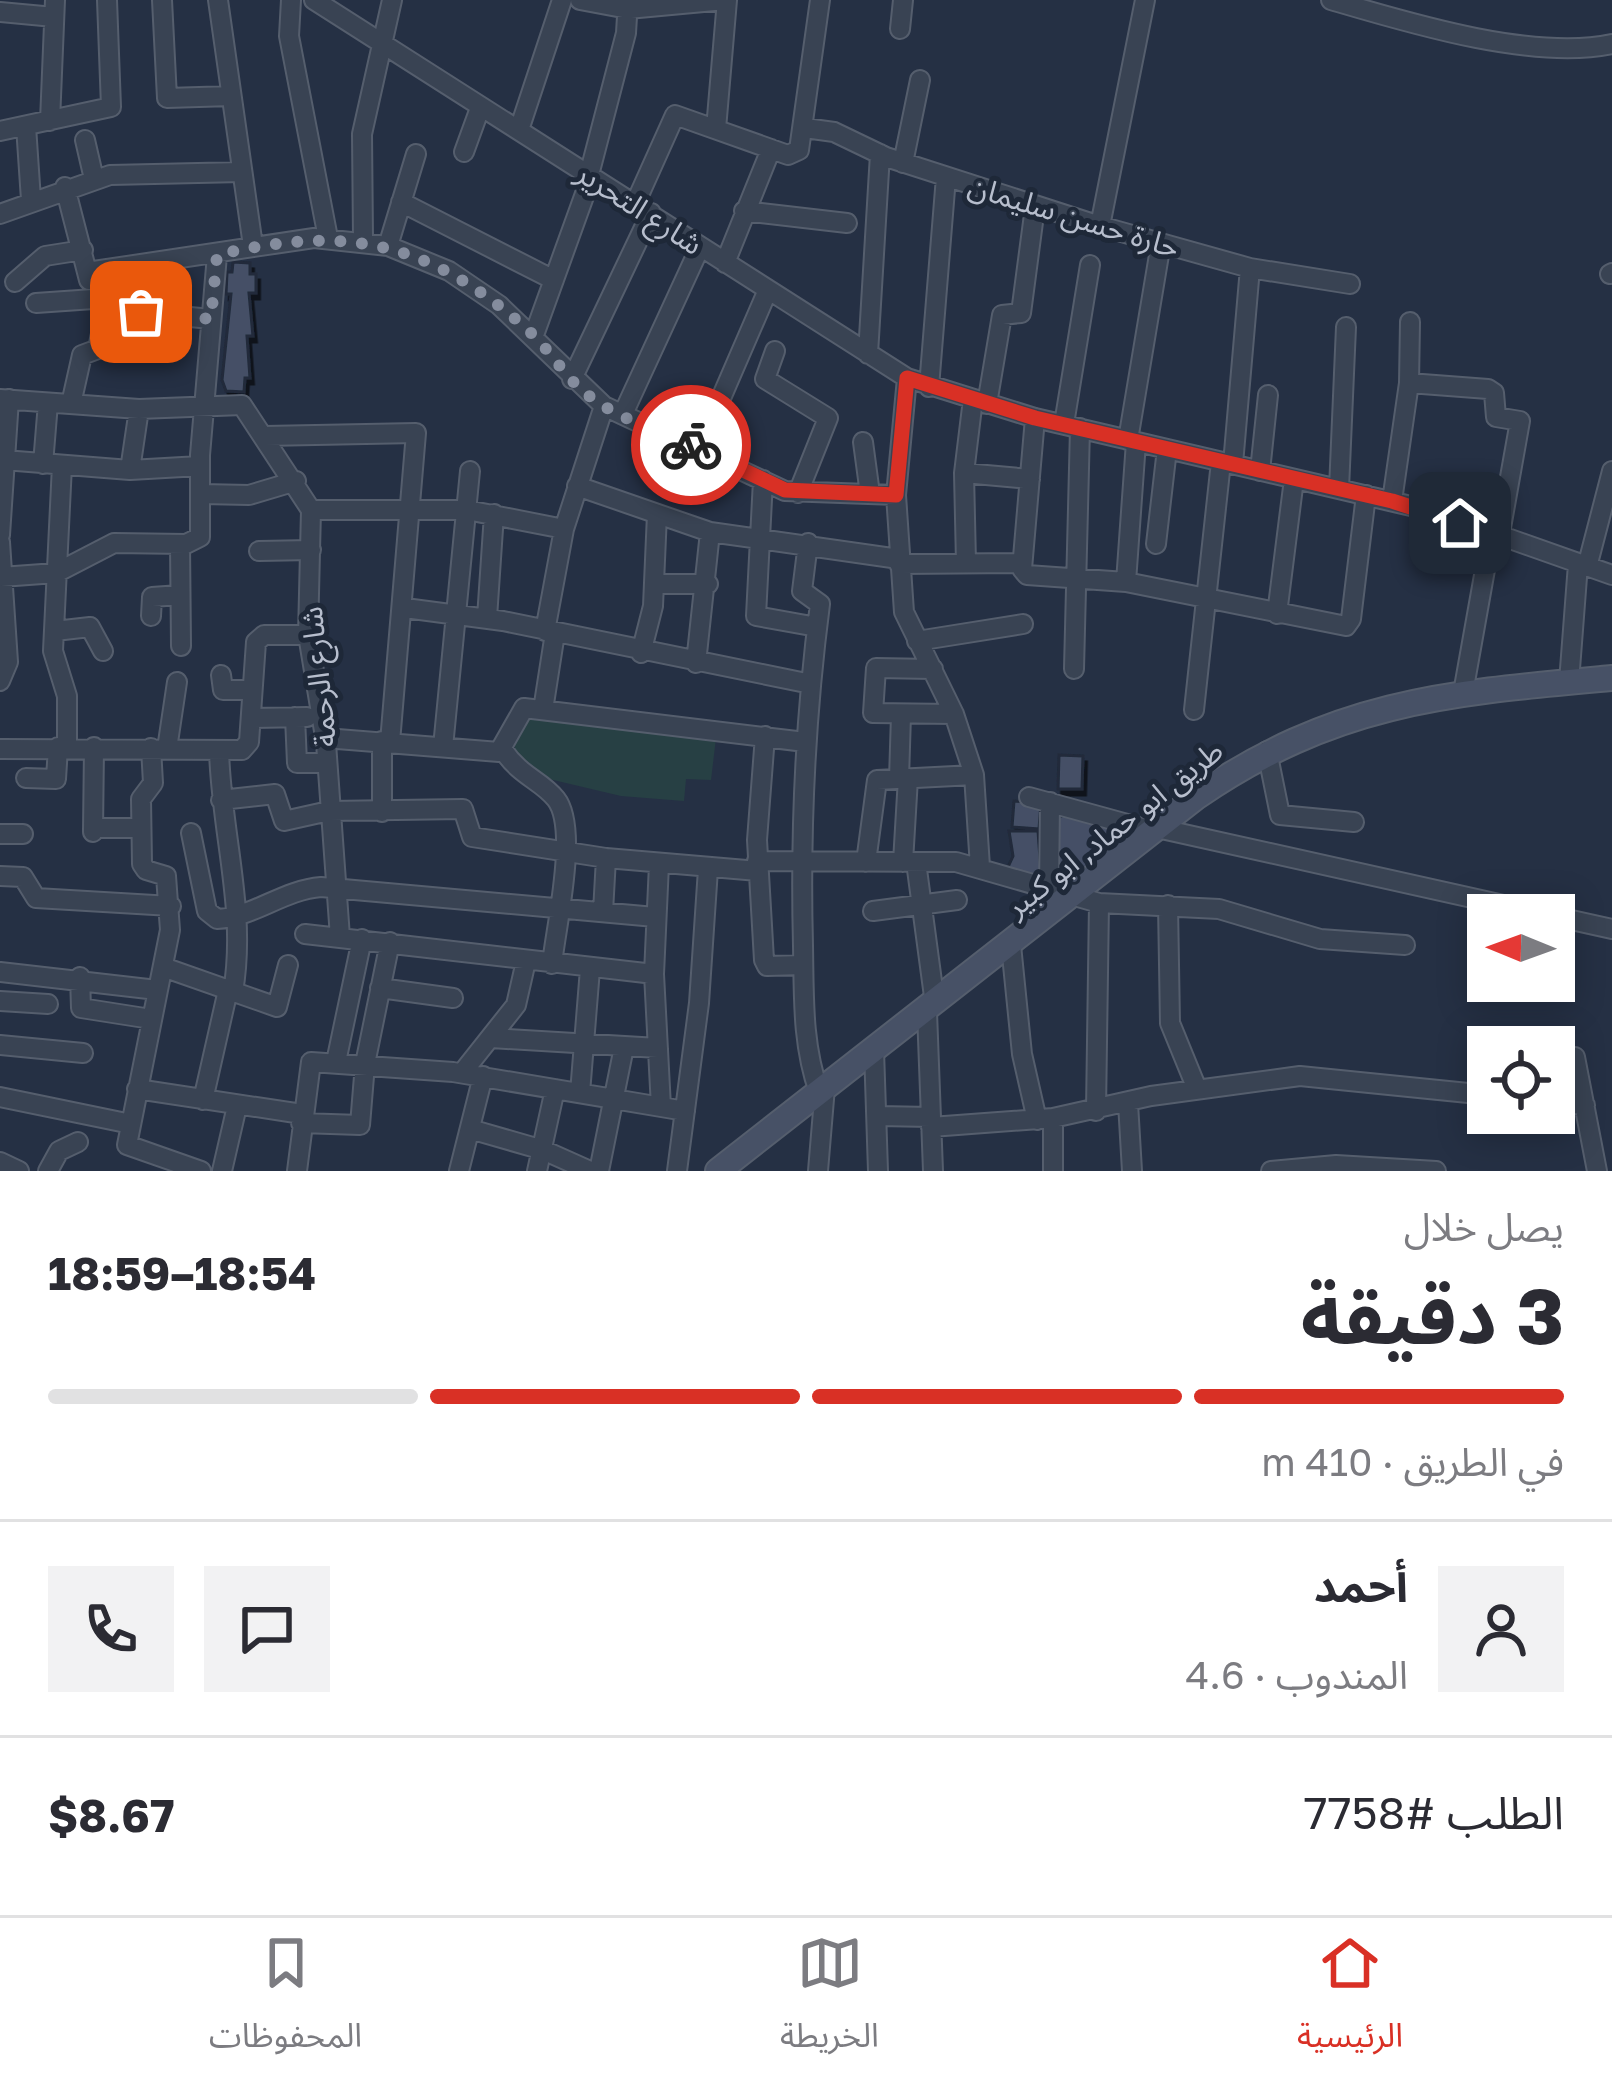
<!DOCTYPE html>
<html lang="ar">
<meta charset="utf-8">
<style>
:root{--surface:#fff;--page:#f2f2f3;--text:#2b2b33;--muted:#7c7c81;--line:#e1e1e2;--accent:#d93025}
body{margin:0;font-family:"Golos Text","Noto Sans Arabic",sans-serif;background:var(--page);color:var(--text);direction:rtl;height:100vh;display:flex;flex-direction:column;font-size:45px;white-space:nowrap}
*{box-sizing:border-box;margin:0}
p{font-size:39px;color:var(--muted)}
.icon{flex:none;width:66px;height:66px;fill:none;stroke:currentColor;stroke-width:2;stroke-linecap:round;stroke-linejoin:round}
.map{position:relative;height:1171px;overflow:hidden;direction:ltr}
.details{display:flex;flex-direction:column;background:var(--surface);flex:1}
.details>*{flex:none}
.needle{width:78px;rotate:271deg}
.controls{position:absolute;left:1467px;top:894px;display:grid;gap:24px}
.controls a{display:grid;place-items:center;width:108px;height:108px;border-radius:0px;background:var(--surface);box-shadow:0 6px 30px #0003;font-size:60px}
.pin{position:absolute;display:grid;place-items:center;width:102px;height:102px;color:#fff;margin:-51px;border-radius:24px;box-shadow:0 6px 18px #0006}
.courier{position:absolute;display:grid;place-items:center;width:120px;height:120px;margin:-60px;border:9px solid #d93025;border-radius:50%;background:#fff;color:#222;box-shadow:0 3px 15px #0007}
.headline em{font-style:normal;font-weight:700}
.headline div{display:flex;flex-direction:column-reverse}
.headline{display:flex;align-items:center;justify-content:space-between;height:204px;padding:0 48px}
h1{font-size:78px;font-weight:700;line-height:90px}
.bar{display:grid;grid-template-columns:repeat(4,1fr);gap:18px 12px;align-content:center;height:144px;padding:0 48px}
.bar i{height:15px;border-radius:9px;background:var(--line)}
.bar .on{background:var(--accent)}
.bar p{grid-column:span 4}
.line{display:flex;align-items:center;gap:30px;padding:0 48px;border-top:3px solid var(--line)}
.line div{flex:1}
.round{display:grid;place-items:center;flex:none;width:126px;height:126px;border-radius:0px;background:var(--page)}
.menu{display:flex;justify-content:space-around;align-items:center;height:168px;border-top:3px solid var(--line);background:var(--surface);font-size:33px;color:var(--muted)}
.menu a{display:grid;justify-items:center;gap:6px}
.menu .on{color:var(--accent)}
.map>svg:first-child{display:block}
</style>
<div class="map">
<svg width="1612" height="1171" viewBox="0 0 1612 1171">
<defs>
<filter id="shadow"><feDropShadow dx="3.5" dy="6" stdDeviation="0" flood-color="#0009"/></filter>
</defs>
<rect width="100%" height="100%" fill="#253044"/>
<path fill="#274044" d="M520,714l196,24 -5,42 -25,-1 -2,22 -63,-5 -110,-26z"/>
<path fill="#445066" stroke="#202a3a" stroke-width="3" filter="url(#shadow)" d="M233,262l17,1v11h6v19h-7l4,43h-6l3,42h-5l-1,14 -18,-1 -4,-11 9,-86h-5l1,-22h5z
M1059,755l24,1 -1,33h-24z
M1014,801l27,2 -2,26 -27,-2z
M1075,811l60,17 -73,60 -8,-5 2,-65z
M1009,831h29l3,41 -9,6 -24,-11 5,-11z"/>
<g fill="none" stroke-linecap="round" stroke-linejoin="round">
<g stroke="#555e6d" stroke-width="22">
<path id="minor" d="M162,0l5,98 64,-2
M218,0l35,246
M291,0l-2,36 39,202
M314,0l593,378 128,40 393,92 184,65
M580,0l48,9 97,-9
M1331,0c78,23 202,61 281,44
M0,12l54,5
M900,29l3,-29
M50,121l5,-121
M26,126l5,74
M805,128l29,4 52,25 214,69 150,42 100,16
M716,129l11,-129
M519,130l43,-130
M0,131l111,-24 -4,-107
M85,140l9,39
M464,152l16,-44
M903,163l17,-83
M589,175l37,-142 2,-33
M65,187l24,93
M401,202l153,78
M635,204l40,-89 113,40 11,-5 21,-150
M744,211l103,12
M0,214l110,-39 132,-3
M1100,226l45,-226
M363,239l-1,-105 30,-134
M388,246l28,-92
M725,263l46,-114
M87,272l227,-34 74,8 61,25 50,34 105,101 181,85 111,4
M1610,274l2,-1
M15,282l30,-26 38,-6
M36,303l72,-5 -10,51 -16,6 -11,49
M106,309l105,10
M534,335l57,-158
M775,351l-10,28 63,39 -30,75
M868,354l12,-200
M907,378l-11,117 8,117 50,102 20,61 6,92
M572,379l79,-166
M1409,383l79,6 6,4 2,24 24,4 -21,118
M929,387l17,-210
M0,399l139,10 103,-4 69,105 -3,125 18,108 14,194
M987,404l15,-89 19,-2 14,-106
M623,414l77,-167
M1035,418l-13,151 5,6 99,7 220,44 5,-7 15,-124
M1064,424l26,-159
M265,436l151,-3 -26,309
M1128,440l33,-197
M863,442l7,52
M699,449l68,-157
M4,460l126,10 70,-4
M43,464l5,-61
M1233,464l17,-196
M62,465l-9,186 14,45v51
M130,470l9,-61
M1260,471l8,-76
M964,473l66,6
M763,480l-7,136 61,11
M577,486l133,46 189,27
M1339,489l7,-162
M202,494l47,1 47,-14
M1392,501l17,-118 1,-61
M311,510h156l97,19
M0,535l9,-136
M0,542l8,120 -8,19
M808,543l-6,48 18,13c-15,115 -20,226 -17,342 1,50 -1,98 16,146
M180,544l1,102
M1156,544l11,-95
M259,551l52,-1
M966,563l-2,-90 9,-74
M899,564l123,-1
M1587,567l25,-96
M1,577l55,-4 58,-30 72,1 14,-7v-82l17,-200
M1126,582l10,-140
M654,584h54
M405,608l98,13 308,63
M1277,614l17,-135
M151,616l1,-19 28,-2
M487,618l7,-104
M55,631l35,-4 13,24
M545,631l19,-102 40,-123
M917,641l106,-17
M641,653l12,-47 4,-92
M696,663l14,-131
M933,669l-57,-1 -3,45 81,1
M1074,669l6,-241
M221,675l2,15h29
M1569,682l9,-118
M1463,693l28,-157
M543,710l12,-77
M1194,710l27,-248
M295,717l2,46h29
M252,718l55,-1
M765,736l-8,104 7,120 3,6 36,-1
M325,738l174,14 25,-44 281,34
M443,747l27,-276
M151,748l2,35 -12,16 1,65 4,6 20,6 4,54 -43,215 74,26
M0,749l242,1 7,-8 7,-100 8,-7h44
M167,749l10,-67
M219,750c2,83 28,160 14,242
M503,750c18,27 38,30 53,49 23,29 0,127 -4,165
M1267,751l13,64 74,7
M26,778l30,1 2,-32
M899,779l2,-64
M1029,797l124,34
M221,800l54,-6 9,27 45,-10 134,-2 9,28 134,21 152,13
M382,812v-71
M93,828h48
M1157,828l455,101
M93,832l1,-85
M191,833l16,78 10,8c37,-2 66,-29 104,-32l334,30
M0,834h23
M757,861l199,1 143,41 120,6 101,30 85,6
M866,862l11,-82 97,-5
M903,862l5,-84
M916,862l19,142
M659,864l-5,110 7,133
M0,876l23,1 13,21 135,8
M1049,890l1,-88
M1168,905l2,118 27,66
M873,911l84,-11
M603,912l3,-54
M305,934l349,40
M1011,945l11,109 15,66
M163,967l114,40 11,-42
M0,972l157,18
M80,977l1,31 70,11
M380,988l73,10
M0,1001l48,3
M927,1012l6,159
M491,1038l167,10
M0,1045l83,8
M874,1050l4,121
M1575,1057l22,114
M336,1062l26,-123
M462,1073l54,-68 10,-44
M137,1089l165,25
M580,1093l10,-124
M0,1097l131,27
M203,1100l25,-110
M1554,1102l31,3
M1128,1103l4,68
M1096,1111l3,-208
M879,1116l52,1
M1053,1118v53
M301,1123l59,2 5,-61 25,-122
M931,1127l122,-9 98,-22 149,-20 188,19
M470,1129l73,21 47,21
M0,1162l19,9
M48,1171l11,-20 19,-9
M222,1171l15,-65
M297,1171l14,-109 142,10 232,39
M459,1171l24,-95
M537,1171l18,-82
M599,1171l25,-124
M677,1171l22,-168 9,-134
M818,1171l7,-84
M1271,1171l65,-6 100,6"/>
</g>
<g stroke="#555e6d" stroke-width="28">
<path id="secondary" d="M718,1171l478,-374c140,-96 252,-104 416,-119"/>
</g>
<use href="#minor" stroke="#394353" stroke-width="18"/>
<use href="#secondary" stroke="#475166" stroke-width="24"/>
</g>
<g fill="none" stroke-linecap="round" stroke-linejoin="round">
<path stroke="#848c9d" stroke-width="12" stroke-dasharray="0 21.6" d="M141,312l70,7 6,-64c129,-31 212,-14 312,76 23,21 38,50 63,67 28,21 67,33 99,47"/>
<path stroke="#d93025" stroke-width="15" d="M691,445l94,45 111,5 11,-117 128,40 357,83 68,22"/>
</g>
<g text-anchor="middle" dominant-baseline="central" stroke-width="10" stroke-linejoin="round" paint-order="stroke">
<g font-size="30" fill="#b7becd" stroke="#1e2838">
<text transform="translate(640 208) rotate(33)">شارع التحرير</text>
<text transform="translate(1074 216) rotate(17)">حارة حسن سليمان</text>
<text transform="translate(318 677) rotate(-96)">شارع الرحمة</text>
<text transform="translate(1114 828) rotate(-38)">طريق ابو حماد, ابو كبير</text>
</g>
</g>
</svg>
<div class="controls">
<a><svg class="needle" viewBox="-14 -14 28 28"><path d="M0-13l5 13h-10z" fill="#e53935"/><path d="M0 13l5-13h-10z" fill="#7c7c81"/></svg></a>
<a><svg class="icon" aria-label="locate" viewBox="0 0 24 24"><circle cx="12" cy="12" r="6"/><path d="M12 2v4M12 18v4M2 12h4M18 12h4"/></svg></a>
</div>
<div class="pin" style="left:141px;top:312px;background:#ea580c"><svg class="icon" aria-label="bag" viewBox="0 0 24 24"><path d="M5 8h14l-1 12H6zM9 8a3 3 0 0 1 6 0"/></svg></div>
<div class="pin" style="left:1460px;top:523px;background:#1f2937"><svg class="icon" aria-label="home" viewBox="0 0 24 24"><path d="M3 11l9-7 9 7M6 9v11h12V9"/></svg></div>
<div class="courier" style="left:691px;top:445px"><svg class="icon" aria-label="bike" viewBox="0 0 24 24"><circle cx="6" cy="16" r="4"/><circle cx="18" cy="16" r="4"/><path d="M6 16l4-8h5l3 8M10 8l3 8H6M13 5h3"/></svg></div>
</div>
<section class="details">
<div class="headline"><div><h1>3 دقيقة</h1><p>يصل خلال</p></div><em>18:54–18:59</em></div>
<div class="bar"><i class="on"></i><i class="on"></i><i class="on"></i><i></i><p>في الطريق · 410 m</p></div>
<div class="line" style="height:216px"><a class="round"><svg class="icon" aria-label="person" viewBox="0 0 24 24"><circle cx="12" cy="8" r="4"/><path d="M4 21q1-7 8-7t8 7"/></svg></a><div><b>أحمد</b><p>المندوب · 4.6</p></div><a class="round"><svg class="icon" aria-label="chat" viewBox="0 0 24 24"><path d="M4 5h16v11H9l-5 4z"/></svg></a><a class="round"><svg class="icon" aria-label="phone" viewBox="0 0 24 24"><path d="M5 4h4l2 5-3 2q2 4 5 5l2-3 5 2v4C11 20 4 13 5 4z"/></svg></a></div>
<div class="line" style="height:156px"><div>الطلب #7758</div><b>$8.67</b></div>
</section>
<nav class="menu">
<a class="on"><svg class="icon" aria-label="home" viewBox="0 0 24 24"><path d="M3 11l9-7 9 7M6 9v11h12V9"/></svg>الرئيسية</a>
<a><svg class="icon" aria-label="map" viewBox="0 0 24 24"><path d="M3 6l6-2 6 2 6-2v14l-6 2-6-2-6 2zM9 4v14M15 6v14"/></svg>الخريطة</a>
<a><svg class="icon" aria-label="saved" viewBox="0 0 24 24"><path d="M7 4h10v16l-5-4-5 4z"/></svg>المحفوظات</a>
</nav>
